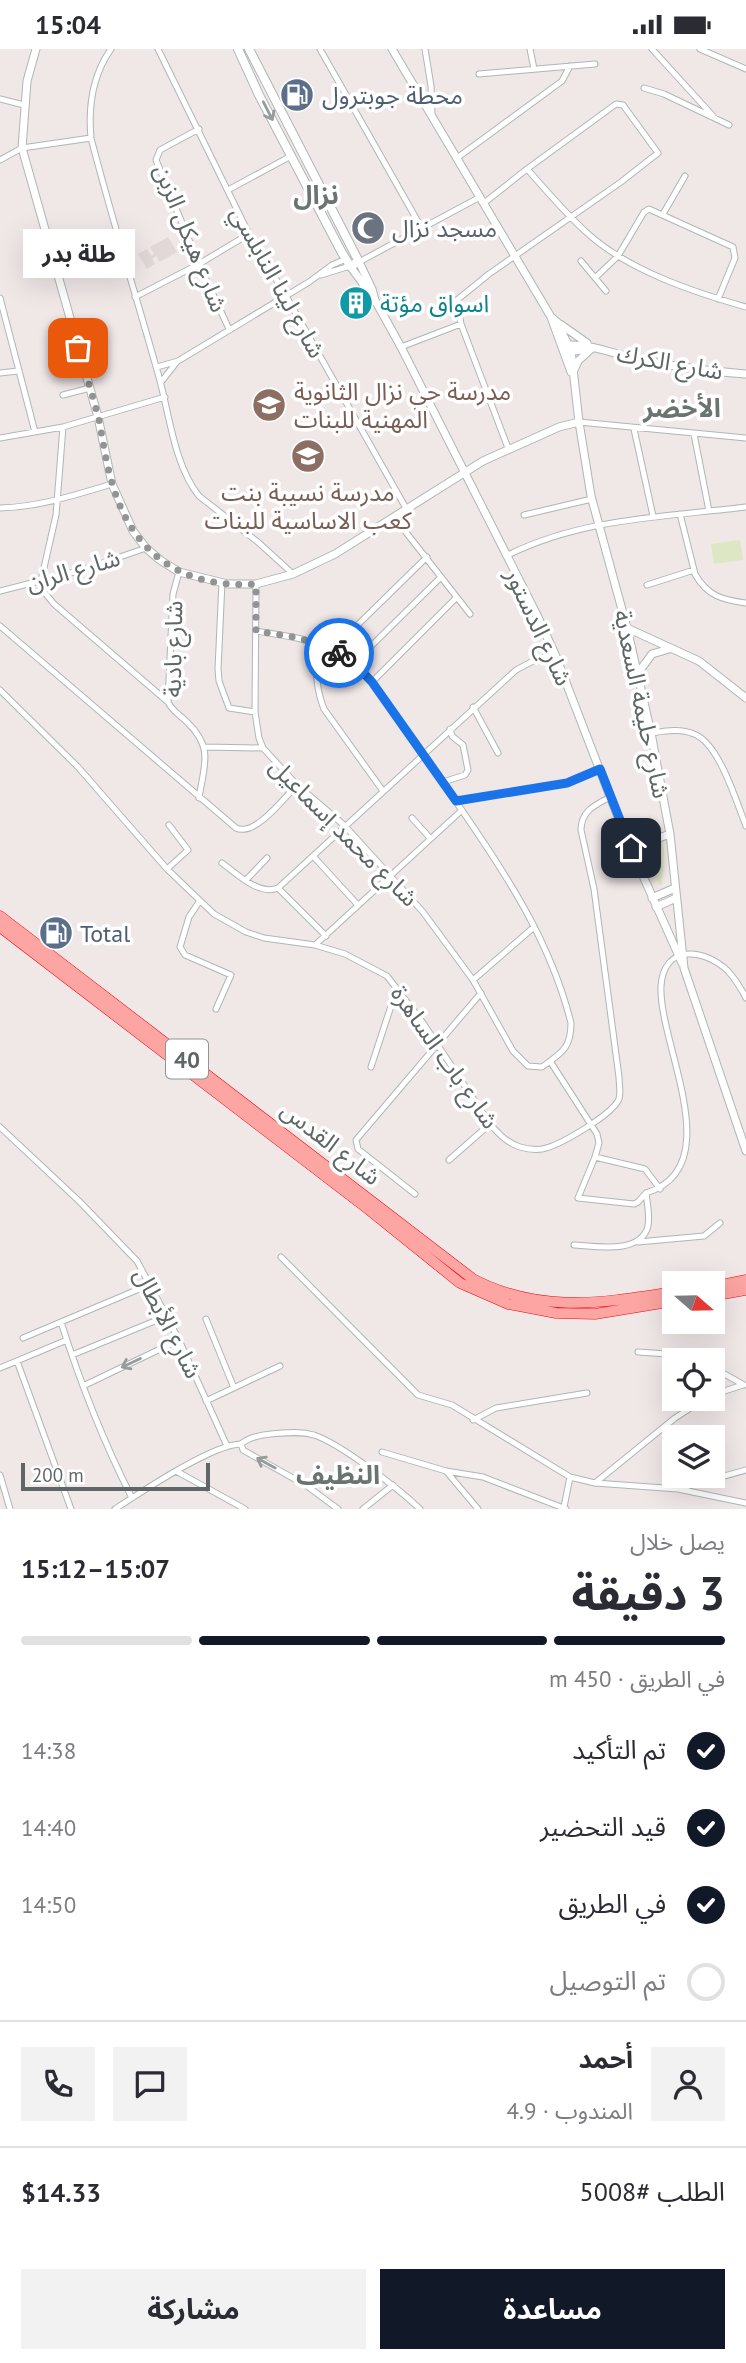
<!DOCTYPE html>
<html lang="ar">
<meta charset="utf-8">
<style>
:root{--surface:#fff;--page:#f2f2f3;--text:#2b2b33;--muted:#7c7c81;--line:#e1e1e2;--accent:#111827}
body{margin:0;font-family:"PT Sans","Noto Sans Arabic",sans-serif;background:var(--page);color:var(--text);direction:rtl;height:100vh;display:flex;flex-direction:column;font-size:26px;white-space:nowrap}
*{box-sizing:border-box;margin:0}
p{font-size:23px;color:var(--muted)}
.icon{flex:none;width:38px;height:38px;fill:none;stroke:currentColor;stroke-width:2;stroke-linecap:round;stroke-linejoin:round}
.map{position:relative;height:1460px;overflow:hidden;direction:ltr}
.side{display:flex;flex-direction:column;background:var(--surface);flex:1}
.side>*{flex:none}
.needle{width:46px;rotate:110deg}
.buttons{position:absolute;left:662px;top:1222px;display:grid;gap:14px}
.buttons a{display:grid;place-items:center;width:63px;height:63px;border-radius:0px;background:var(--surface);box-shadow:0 7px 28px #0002;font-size:35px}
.scale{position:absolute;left:21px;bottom:18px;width:189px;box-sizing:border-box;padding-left:7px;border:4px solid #5e6765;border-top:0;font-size:19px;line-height:24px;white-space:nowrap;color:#5e6765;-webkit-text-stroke:5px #fff;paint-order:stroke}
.pin{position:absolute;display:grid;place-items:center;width:60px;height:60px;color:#fff;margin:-30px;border-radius:14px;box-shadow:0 4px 10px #0006}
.courier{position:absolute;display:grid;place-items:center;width:70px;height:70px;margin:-35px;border:5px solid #1a73e8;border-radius:50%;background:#fff;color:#222;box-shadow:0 2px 9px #0007}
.bubble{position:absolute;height:49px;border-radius:0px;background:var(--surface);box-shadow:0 7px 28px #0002;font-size:23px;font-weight:700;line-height:49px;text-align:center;direction:rtl}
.headline em{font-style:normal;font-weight:700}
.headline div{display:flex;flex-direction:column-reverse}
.headline{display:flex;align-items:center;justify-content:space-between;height:119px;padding:0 21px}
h1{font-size:46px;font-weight:700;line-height:52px}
.bar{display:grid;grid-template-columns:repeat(4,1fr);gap:10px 7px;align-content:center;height:84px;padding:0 21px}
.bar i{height:9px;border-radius:5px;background:var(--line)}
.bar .active{background:var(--accent)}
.bar p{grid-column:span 4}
.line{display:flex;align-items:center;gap:18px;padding:0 21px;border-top:2px solid var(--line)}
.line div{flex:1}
.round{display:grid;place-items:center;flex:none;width:74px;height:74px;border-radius:0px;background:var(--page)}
ol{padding:0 21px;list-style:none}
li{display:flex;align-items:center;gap:21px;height:77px}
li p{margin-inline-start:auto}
li .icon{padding:7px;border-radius:50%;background:var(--accent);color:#fff;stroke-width:4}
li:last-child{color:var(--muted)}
li i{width:38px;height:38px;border:4px solid var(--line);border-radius:50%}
.primary-button{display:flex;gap:14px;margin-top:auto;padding:14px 21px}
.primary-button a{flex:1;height:80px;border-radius:0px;background:var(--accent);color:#fff;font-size:28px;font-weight:700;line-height:80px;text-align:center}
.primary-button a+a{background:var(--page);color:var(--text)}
.status{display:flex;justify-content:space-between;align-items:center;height:49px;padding:0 35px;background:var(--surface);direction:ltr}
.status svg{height:19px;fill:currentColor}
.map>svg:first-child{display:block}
</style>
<div class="status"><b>15:04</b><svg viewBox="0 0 49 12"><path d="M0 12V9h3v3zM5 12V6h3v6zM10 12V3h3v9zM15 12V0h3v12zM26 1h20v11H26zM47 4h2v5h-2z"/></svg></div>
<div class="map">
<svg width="746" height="1460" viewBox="0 0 746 1460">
<rect width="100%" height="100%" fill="#f0e7e7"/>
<path fill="#e3d8d8" d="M168,188l9,15 -17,10 -4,-6 -4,3 3,5 -8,5 -9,-15 9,-5 5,7 2,-2 -4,-7z"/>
<path fill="#dee7c4" d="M740,491l3,20 -29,4 -3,-20z
M662,793l2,7 -2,36h-3l-16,-37z"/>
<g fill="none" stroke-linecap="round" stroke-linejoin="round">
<g stroke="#afb6b6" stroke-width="7">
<path id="minor" d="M111,0c-19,27 -23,57 -20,89 20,78 44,154 66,232 12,39 16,94 42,126l60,47 34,31
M158,0l91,185 37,62 121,214
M320,0l101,178
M425,0l6,37 1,29
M530,0l4,20
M652,0l61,67
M700,0l46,20
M479,25l116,-10
M644,39l20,6 65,31
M0,50l24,6
M199,80l-39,21 -4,10 43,104 30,65
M457,109l105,-77 8,-15
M0,111l22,-12 69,-10
M228,141l63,-34
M484,154l43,-34c19,21 38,44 59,63 41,38 107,60 160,75
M663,165l22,-38
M581,212l25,30
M359,213l121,-65
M321,226l29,-9
M595,229l23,-22 26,-44 5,-3 84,38 2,11 -17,41
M135,248l64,-33 50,-30
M0,249l35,134
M401,298l60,-23
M157,318l21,-6 131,-79 23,-17 14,-6
M0,324l18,-2
M161,333l15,-19
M63,346l27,-7
M579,373l167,16
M63,378l-7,88 -15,66 4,12 9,11 114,98
M634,380l19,87
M694,385l15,77
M0,389l63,-11 102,-30
M508,399l-47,-124 -4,-24 32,-26 132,-92 37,-29 -35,-48 -7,-1 -89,65
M0,459c39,-1 75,-13 112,-24
M680,465l15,60c12,22 28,26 51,29
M524,466l68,-16
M394,468l76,97
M506,507c75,-38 158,-39 240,-49
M179,523l-6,22 -5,108c4,9 12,13 19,20 27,26 17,43 12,76
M222,533l-4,87 1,12 10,27 26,4
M647,536l47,-15
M0,542l82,-21 64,-22
M0,577l236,202c19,9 48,-30 61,-43
M256,582c52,8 78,11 116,51 30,42 60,85 89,127 47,68 90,134 110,214 0,26 -10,30 -29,44l-14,-1 -15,-15 -40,-71 -50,-68 -78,-86 -48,-41 -34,-37 -4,-10 -4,-26 1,-128
M316,594c0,22 -1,44 8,66l59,82
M333,600l94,-92
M354,614l87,-86
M372,633l84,-84
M0,641l78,77 89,102 47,45 32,18 18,6 51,7 30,9 42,22 36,47 67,101c9,10 17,19 30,23 7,2 15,3 22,2 17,-3 70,-34 77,-50 2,-7 0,-15 0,-22l-25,-188 -13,-59c0,-19 14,-25 29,-33
M473,658l25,46
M651,684c14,-2 29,-5 43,1 25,9 42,67 52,92
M205,698l58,1
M443,733l22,-7 3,-5 -5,-25 -11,-9 -2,-7
M456,752l111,-18 33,-14
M412,769l18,20
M313,807l44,48
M222,814c14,10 37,33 56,25l238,-218 17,-9 22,-7
M167,820l21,-19 -19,-25
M246,831l21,-22
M278,839l48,48
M199,853l-10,15 -9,30 5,8 46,20 -15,34
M315,896l147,-135
M473,931l61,-53
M550,1012l47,73 2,9 -4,14 50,12 15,20
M371,1018l22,-67 6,-10
M0,1078l79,74 58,60 42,79 48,106
M595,1108l-17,41 56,6 4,-2 8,-9
M449,1111l41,-36
M415,1145l-57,-45 -2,-9 125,-147
M638,1193l66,-6 16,-13
M574,1196c21,1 67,10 74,-19 2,-11 -1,-23 -2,-33 84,-25 12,-150 15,-207 3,-42 43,-38 67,-15 7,8 13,17 18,27
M281,1208l137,138 34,10 118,72 25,6 83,6 68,14
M206,1270l28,69
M61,1273c19,60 42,119 71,176
M23,1289l128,-54
M638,1303l29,2 23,6
M72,1306l95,-39
M17,1312l54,148
M712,1318l32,18
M0,1319l67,-28
M83,1337l96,-46
M712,1346l31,-10
M206,1352l74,-35
M473,1371l23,-12 91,-15
M382,1403l64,19 37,6 83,32
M176,1422l69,38
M446,1422l32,38
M0,1426l10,34
M595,1434l80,-65 31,-20
M681,1439l65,-18
M564,1458l6,-30
M115,1460c26,-17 98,-65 126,-65
M338,1460l-31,-23 -64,-36 -2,-6c8,-7 20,-9 30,-10 14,-1 29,-3 43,1 27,9 85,54 106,74
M363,1460l30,-24"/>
</g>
<g stroke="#afb6b6" stroke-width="9">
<path id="tertiary" d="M36,0l-9,32 -5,67 76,269 14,67 21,47 13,17 14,12 19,12 49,12h28l37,-10 42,-20 148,-93 76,-34 20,-5
M392,0l159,268 20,55
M359,213l13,27 3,11
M350,217l25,34 26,47 135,266 19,41 71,184 56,125
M551,268l6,5 14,29 8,71 12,74 36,132 24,105 19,101 14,134 62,183
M560,275l27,19
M568,296c25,-1 45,9 69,14 36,8 72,12 109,15
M568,303l26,-4
M574,321l4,-9 12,-11
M627,579l72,33 47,37
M638,624l14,-19 17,-5
M631,799l39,-14
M652,849l23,-10
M656,858l20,-9"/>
</g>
<g stroke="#aeb7b6" stroke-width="10">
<path id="secondary" d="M238,0l21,46 82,156 9,15 9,-4 -110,-213"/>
</g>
<g stroke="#f20615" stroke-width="11">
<path id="trunk" d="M0,867l473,363c67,35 129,24 201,13
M0,878l368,282 92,74 48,21 48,9 39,1 79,-13
M712,1238l34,-7
M712,1247l34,-6"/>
</g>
<use href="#minor" stroke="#fff" stroke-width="5"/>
<use href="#tertiary" stroke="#fff" stroke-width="7"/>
<use href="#secondary" stroke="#fff" stroke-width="8"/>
<use href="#trunk" stroke="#fca5a2" stroke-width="10"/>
</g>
<defs><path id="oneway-shaft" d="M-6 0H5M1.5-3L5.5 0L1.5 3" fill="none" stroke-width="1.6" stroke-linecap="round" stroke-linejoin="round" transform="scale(1.75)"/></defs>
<g stroke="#969c9b">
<use href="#oneway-shaft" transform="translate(268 62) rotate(63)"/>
<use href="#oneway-shaft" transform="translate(131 1314) rotate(154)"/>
<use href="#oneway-shaft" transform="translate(266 1414) rotate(-151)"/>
</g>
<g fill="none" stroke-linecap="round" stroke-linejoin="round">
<path stroke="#919492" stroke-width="7" stroke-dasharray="0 12.6" d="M78,299c7,24 15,48 21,72 4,21 7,43 13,63 20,71 71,106 144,101v47l44,7 39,15"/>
<path stroke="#1a73e8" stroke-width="9" d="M339,604l17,12 16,17 84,119 111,-18 33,-14 31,79"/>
</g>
<defs>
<g id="fuel-disc" transform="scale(1.75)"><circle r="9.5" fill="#5c6f8a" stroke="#fff"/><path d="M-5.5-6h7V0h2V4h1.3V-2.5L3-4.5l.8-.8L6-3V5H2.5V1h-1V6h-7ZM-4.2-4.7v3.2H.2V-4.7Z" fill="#fff"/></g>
<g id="mosque-disc" transform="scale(1.75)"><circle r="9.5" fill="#6b7280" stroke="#fff"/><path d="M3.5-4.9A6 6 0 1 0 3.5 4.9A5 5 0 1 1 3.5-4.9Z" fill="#fff"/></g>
<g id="building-disc" transform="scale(1.75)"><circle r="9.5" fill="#0f9aa8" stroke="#fff"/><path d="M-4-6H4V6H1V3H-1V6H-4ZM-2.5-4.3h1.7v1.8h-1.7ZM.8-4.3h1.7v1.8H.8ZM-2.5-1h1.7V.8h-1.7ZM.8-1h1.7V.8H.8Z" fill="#fff"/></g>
<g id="school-disc" transform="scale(1.75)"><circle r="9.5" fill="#8d6e63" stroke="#fff"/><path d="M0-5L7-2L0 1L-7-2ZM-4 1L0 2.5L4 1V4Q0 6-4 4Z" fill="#fff"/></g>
</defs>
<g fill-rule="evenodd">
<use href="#fuel-disc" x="297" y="46"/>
<use href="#mosque-disc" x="368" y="179"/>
<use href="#building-disc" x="356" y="254"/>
<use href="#school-disc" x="269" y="356"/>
<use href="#school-disc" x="308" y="407"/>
<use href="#fuel-disc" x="56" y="884"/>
</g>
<g text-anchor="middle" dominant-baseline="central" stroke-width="7" stroke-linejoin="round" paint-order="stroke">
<rect fill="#fff" stroke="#8e9593" stroke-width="2" x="166" y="990.5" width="42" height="39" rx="5"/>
<g font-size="23" font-weight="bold" fill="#5e6765">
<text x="187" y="1010">40</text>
</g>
<g font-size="24" fill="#4e5e75" stroke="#fff" text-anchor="start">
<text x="322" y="46">محطة جوبترول</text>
<text x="80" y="884">Total</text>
</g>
<g font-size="24" fill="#5b616d" stroke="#fff" text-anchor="start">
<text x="392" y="179">مسجد نزال</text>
</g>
<g font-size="24" fill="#5e6765" stroke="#fff">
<text transform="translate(191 189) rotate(68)">شارع هيكل الزبن</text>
<text transform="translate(278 233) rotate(61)">شارع لينا النابلسي</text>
<text transform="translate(670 313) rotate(10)">شارع الكرك</text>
<text transform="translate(73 521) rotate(-16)">شارع الران</text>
<text transform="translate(539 578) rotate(65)">شارع الدستور</text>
<text transform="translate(173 600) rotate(-89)">شارع بادية</text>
<text transform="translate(642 655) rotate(78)">شارع حليمة السعدية</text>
<text transform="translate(344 783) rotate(45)">شارع محمد إسماعيل</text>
<text transform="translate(445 1008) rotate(55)">شارع باب الساهرة</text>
<text transform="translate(331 1094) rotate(38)">شارع القدس</text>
<text transform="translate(168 1274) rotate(63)">شارع الأبطال</text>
</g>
<g font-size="24" fill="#0d838f" stroke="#fff" text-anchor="start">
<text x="380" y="254">اسواق مؤتة</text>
</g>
<g font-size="24" fill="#785e54" stroke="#fff" text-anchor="start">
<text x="294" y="342">مدرسة حي نزال الثانوية<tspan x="294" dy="28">المهنية للبنات</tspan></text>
<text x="308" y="443" text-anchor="middle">مدرسة نسيبة بنت<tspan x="308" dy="28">كعب الاساسية للبنات</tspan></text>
</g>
<g font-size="26" font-weight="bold" fill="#6a7471" stroke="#fff">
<text x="316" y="145">نزال</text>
<text x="682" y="358">الأخضر</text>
<text x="338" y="1425">النظيف</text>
</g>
</g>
</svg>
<div class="buttons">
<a><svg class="needle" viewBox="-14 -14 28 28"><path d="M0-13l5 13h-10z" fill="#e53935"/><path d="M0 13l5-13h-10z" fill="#7c7c81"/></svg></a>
<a><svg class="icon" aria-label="locate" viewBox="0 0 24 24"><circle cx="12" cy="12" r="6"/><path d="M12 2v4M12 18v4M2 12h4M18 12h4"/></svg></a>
<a><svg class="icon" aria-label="layers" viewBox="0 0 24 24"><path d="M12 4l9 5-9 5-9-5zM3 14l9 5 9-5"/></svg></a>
</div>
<div class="scale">200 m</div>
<div class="pin" style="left:78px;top:299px;background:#ea580c"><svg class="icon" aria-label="bag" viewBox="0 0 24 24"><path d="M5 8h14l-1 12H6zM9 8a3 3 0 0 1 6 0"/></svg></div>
<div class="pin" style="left:631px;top:799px;background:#1f2937"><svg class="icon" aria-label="home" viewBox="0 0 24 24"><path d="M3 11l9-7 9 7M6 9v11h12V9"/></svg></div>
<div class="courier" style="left:339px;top:604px"><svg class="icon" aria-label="bike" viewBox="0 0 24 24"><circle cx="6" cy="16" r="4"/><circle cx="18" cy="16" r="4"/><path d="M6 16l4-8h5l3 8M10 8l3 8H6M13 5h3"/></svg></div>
<div class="bubble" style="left:23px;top:180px;width:112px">طلة بدر</div>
</div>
<section class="side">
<div class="headline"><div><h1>3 دقيقة</h1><p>يصل خلال</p></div><em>15:07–15:12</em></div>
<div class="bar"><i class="active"></i><i class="active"></i><i class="active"></i><i></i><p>في الطريق · 450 m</p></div>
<ol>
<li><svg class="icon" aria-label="check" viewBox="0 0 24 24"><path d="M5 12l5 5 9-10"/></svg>تم التأكيد<p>14:38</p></li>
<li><svg class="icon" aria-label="check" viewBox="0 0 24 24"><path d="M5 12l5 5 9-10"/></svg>قيد التحضير<p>14:40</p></li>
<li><svg class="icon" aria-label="check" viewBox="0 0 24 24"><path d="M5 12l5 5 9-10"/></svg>في الطريق<p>14:50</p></li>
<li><i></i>تم التوصيل</li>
</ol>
<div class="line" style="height:126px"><a class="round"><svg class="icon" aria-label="person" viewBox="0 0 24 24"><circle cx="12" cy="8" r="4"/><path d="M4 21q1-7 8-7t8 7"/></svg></a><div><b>أحمد</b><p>المندوب · 4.9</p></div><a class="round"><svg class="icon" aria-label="chat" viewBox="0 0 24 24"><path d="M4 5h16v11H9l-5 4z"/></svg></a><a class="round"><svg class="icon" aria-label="phone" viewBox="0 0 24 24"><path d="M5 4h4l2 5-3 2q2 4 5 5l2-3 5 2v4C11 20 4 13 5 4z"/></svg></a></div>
<div class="line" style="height:91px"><div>الطلب #5008</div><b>$14.33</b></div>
<div class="primary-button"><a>مساعدة</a><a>مشاركة</a></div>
</section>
